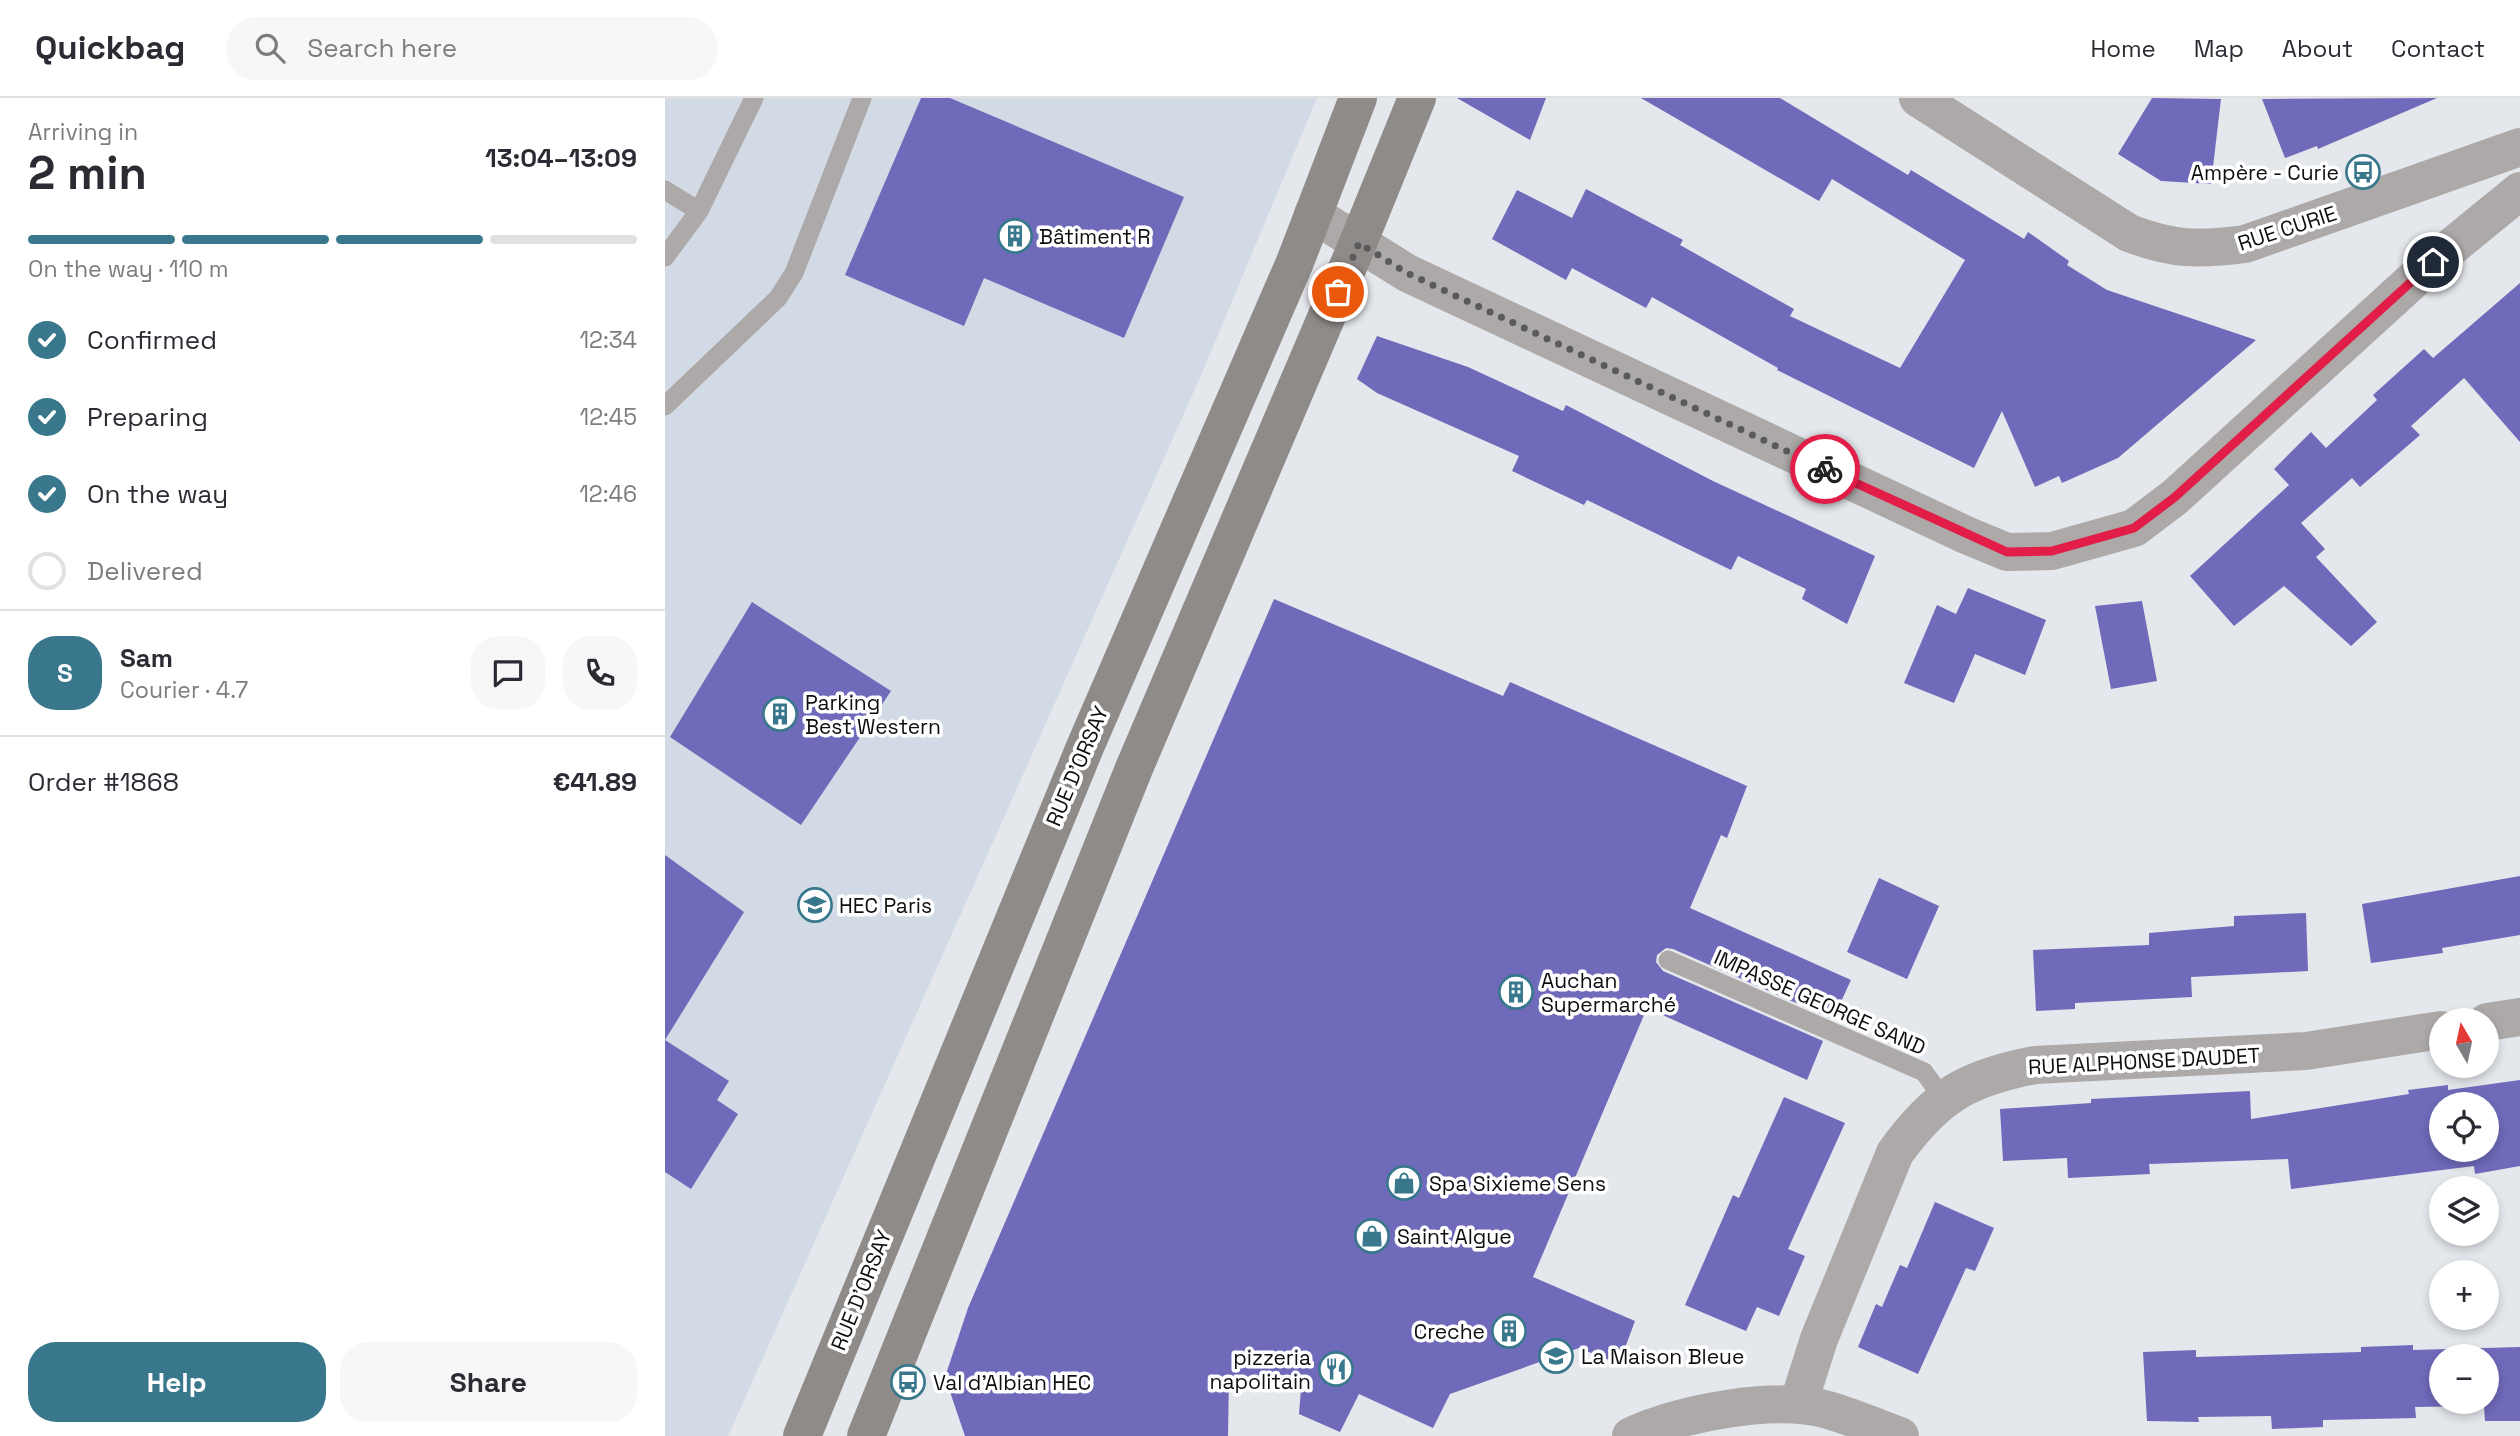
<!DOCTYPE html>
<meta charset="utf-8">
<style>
:root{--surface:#fff;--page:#f7f7f7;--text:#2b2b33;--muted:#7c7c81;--line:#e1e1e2;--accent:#39778c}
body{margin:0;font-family:"Space Grotesk",sans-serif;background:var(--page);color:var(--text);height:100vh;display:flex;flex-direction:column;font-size:26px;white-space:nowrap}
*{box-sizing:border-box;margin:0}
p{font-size:23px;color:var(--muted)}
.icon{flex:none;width:38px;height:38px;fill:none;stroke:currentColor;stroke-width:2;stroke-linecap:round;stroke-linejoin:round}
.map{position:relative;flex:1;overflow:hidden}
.details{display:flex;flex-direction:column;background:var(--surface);width:665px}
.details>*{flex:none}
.needle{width:46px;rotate:351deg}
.tools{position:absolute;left:1764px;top:910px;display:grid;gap:14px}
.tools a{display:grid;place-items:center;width:70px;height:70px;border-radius:50%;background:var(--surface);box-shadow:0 4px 10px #0003;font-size:35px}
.pin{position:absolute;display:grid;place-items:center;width:60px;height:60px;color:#fff;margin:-30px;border:4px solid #fff;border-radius:50%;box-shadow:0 2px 7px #0007}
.courier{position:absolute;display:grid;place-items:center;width:70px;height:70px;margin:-35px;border:5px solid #e11d48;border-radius:50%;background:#fff;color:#222;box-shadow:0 2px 9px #0007}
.summary em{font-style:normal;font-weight:600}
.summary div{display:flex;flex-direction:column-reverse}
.summary{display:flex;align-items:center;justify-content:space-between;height:119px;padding:0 28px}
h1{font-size:46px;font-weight:600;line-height:52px}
.bar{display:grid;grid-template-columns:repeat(4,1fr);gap:10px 7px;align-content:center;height:84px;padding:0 28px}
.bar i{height:9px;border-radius:5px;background:var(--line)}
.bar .selected{background:var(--accent)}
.bar p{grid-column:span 4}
.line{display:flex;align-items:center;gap:18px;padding:0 28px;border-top:2px solid var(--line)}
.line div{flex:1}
.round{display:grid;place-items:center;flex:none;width:74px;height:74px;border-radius:28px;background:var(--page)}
ol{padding:0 28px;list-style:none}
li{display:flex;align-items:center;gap:21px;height:77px}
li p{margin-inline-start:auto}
li .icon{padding:7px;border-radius:50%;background:var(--accent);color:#fff;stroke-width:4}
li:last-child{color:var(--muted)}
li i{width:38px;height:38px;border:4px solid var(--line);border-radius:50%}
.button{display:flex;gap:14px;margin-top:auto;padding:14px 28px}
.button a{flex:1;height:80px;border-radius:28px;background:var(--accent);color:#fff;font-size:28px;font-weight:600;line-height:80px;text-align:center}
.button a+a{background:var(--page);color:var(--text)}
header{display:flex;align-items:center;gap:42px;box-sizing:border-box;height:98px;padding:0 35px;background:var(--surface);border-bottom:2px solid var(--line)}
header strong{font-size:33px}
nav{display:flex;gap:38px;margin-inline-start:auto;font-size:24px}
.search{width:490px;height:63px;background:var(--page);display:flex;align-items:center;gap:18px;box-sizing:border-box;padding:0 24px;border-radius:28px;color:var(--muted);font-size:26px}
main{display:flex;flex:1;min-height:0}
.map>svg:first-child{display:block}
</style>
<header>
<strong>Quickbag</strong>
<div class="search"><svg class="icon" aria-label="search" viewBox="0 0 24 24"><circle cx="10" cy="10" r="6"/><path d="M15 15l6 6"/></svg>Search here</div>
<nav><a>Home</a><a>Map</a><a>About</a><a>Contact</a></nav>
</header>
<main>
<section class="details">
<div class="summary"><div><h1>2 min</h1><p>Arriving in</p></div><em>13:04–13:09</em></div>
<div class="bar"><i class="selected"></i><i class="selected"></i><i class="selected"></i><i></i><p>On the way · 110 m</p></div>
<ol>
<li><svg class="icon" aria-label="check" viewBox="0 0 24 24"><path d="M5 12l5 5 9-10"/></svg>Confirmed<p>12:34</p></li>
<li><svg class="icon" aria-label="check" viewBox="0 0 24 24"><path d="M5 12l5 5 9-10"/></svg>Preparing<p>12:45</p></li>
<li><svg class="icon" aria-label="check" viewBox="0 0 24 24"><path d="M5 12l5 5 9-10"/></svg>On the way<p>12:46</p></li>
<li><i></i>Delivered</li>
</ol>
<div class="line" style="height:126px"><b class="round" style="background:var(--accent);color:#fff">S</b><div><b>Sam</b><p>Courier · 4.7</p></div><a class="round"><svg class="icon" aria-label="chat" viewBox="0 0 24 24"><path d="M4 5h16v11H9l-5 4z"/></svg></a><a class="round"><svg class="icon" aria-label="phone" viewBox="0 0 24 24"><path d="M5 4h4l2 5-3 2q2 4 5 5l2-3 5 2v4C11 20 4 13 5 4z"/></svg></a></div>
<div class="line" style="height:91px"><div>Order #1868</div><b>€41.89</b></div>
<div class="button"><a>Help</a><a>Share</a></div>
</section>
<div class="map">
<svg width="1855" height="1338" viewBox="0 0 1855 1338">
<rect width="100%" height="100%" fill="#e4e7ec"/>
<path fill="#d2dae5" d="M0,0h652l-115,275 -474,1063h-63z"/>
<path fill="#6f6aba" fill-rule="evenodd" d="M256,0h29l234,99 -60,141 -140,-60 -20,48 -119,-51z
M792,0h89l-16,42z
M976,0h139l128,77 3,-5 113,69 4,-7 41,29 -2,4 40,25 149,50 -138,118 -56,25 -3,-7 -24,11 -33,-76 -28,57 -197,-98 1,-2 -126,-71 -6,11 -74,-40 -6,12 -74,-41 25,-49 55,28 14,-29 97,51 -3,5 114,64 -4,7 110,52 65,-108 -133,-81 -13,22z
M1487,0l69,1 -10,85 -50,-3 -43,-27z
M1772,0l-119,51 -1,-3 -32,12 -23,-59z
M1855,185v159l-56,-64 -53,48 9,9 -60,52 -8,-9 -51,45 24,26 -9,8 61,65 -26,24 -67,-60 -50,40 -44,-50 99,-91 -15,-16 37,-37 15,16 51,-48 -4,-5 51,-46 9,9z
M712,238l91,31 95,44 3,-6 147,76 162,75 -28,68 -45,-25 4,-10 -68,-33 -7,14 -144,-70 -3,5 -72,-34 7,-15 -142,-63 -20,-14z
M1303,490l78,32 -21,55 -50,-21 -21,49 -50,-20 33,-78 19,9z
M609,501l229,97 7,-14 237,104 -20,52 -6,-3 -31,73 161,72 -18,39 -160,-70 -7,-1 -9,7 -1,7 7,9 160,70 -16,39 -160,-72 -114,269 102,44 -16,43 -40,-16 -129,46 -17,34 -74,-34 -19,38 -41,-18 3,-38 -73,1 -1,59h-263l-20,-59 23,-69z
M1477,503l15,80 -46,8 -16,-83z
M87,504l139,89 -90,134 -131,-88z
M0,757l79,57 -79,128 64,41 -12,19 21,14 -47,75 -26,-17z
M1855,778v59l-78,13 1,5 -72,10 -9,-59z
M1214,780l60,28 -32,73 -60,-27z
M1641,815l2,58 -117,6 1,20 -117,6v6l-39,2 -3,-61 116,-5v-12l85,-7v-10z
M1855,982v86l-45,8 -1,-8 -183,23 -3,-30 -139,5 1,10 -82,4 -1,-20 -64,3 -3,-52 91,-6v-4l159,-8 1,28 158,-25 -1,-4 40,-5v5zM1776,1006h46v46h-46z
M1119,999l61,26 -57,126 17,7 -26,60 -22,-9 -11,24 -61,-26 48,-110 6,3z
M1270,1104l59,26 -19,43 -9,-3 -48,106 -60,-27 18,-43 6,3 18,-42 7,3z
M1748,1247v5l107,-3v74h-35l-1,-15 -69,1 1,11 -93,2v7l-51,2 -1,-13 -73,1 1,5 -52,-1 -4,-69 53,-2v7l165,-5v-5zM1776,1258h46v46h-46z"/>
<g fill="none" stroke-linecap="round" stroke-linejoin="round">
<path stroke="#aca9a8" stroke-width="19" d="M0,92l34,21
M0,159l34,-46 55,-113
M0,308l113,-108 16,-25 68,-175
M1003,862l256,112 19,26"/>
<path stroke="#aca9a8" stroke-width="38" d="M1253,0l211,135c44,17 70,17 116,11l275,-97
M648,116l94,59 559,262 41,17 45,-1 82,-23 41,-31 258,-235 87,-71
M1822,924l33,-5
M1133,1307l21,-66 76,-186c41,-57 72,-75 140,-88l271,-14 135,-21
M966,1338c50,-23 144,-41 197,-26 24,7 48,17 72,26"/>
<path stroke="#8f8b89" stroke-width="38" d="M137,1338l283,-689 210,-485 63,-164
M201,1338l269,-670 223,-523 59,-145"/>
</g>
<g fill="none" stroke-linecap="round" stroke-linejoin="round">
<path stroke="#585a5d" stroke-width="7" stroke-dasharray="0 12.6" d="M673,194l21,-49 48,30 418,196"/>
<path stroke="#e11d48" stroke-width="9" d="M1160,371l182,83 45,-1 82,-23 41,-31 258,-235"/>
</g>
<defs>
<g id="bus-ring" transform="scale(1.75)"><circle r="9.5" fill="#fff" stroke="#39778c" stroke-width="1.5"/><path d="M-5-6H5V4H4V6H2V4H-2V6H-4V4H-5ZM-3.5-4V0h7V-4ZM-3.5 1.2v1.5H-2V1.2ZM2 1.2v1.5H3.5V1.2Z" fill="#39778c"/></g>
<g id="building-ring" transform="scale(1.75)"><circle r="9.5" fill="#fff" stroke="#39778c" stroke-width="1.5"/><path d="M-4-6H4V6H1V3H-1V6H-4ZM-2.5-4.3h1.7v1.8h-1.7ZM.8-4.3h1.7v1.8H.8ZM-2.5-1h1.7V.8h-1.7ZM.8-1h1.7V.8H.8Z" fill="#39778c"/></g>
<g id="university-ring" transform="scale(1.75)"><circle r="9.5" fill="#fff" stroke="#39778c" stroke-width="1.5"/><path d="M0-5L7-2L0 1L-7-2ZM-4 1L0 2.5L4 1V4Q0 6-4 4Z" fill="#39778c"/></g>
<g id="shop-ring" transform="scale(1.75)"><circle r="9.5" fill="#fff" stroke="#39778c" stroke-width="1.5"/><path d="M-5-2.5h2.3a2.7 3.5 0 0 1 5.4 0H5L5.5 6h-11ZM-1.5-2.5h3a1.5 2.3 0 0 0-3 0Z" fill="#39778c"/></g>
<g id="school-ring" transform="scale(1.75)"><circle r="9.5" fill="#fff" stroke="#39778c" stroke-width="1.5"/><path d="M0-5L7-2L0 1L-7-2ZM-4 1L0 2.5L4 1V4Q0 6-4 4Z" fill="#39778c"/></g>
<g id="restaurant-ring" transform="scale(1.75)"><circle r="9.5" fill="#fff" stroke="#39778c" stroke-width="1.5"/><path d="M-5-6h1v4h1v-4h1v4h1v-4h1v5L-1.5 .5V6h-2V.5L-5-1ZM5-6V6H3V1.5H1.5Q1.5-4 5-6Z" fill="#39778c"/></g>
</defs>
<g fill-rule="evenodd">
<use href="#bus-ring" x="1698" y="74"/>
<use href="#building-ring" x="350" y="138"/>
<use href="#building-ring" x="115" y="616"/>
<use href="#university-ring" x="150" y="807"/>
<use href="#building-ring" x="851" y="894"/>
<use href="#shop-ring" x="739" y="1085"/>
<use href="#shop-ring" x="707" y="1138"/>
<use href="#building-ring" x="844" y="1233"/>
<use href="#school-ring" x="891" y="1258"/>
<use href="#restaurant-ring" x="671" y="1271"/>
<use href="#bus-ring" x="243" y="1284"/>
</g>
<g text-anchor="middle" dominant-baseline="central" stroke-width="7" stroke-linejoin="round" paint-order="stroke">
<g font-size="21" fill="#0d0e10" stroke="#fff" text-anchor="start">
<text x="1674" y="74" text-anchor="end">Ampère - Curie</text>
<text x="374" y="138">Bâtiment R</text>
<text x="140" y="604">Parking<tspan x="140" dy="24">Best Western</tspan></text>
<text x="174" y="807">HEC Paris</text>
<text x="876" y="882">Auchan<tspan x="876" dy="24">Supermarché</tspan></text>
<text x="764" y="1085">Spa Sixieme Sens</text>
<text x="732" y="1138">Saint Algue</text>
<text x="820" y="1233" text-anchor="end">Creche</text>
<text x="916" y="1258">La Maison Bleue</text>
<text x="646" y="1259" text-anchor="end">pizzeria<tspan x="646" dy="24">napolitain</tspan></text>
<text x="268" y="1284">Val d'Albian HEC</text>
</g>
<g font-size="21" fill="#0d0e10" stroke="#fff">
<text transform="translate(1622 130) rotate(-18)">RUE CURIE</text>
<text transform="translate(412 668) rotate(-67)">RUE D'ORSAY</text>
<text transform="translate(1155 904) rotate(24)">IMPASSE GEORGE SAND</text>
<text transform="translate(1479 963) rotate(-3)">RUE ALPHONSE DAUDET</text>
<text transform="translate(196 1192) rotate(-68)">RUE D'ORSAY</text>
</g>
</g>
</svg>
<div class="tools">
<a><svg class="needle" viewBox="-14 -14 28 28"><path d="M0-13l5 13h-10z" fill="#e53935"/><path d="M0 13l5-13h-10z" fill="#7c7c81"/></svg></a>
<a><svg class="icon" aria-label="locate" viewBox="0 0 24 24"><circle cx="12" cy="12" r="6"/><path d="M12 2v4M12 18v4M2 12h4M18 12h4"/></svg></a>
<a><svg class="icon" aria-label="layers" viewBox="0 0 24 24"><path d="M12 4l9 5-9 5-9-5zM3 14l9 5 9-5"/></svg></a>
<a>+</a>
<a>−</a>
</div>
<div class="pin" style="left:673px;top:194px;background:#ea580c"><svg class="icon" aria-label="bag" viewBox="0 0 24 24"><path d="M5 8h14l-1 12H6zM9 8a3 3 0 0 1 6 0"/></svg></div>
<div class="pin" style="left:1768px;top:164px;background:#1f2937"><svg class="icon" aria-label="home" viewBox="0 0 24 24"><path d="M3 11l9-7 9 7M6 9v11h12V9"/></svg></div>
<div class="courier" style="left:1160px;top:371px"><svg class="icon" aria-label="bike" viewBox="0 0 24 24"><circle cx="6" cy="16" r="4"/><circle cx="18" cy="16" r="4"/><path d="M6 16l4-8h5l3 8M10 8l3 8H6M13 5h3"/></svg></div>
</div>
</main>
